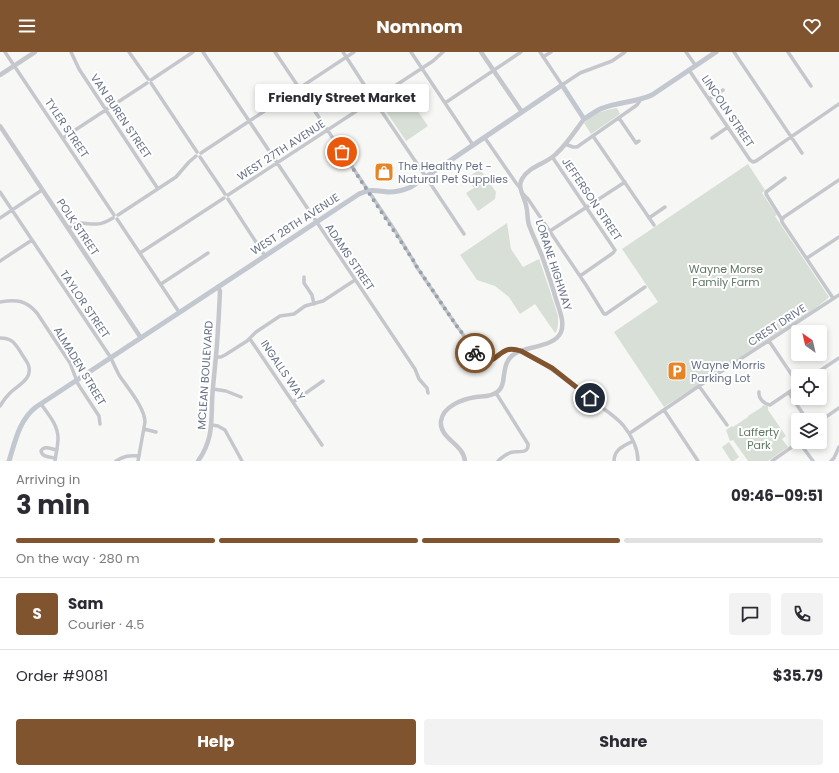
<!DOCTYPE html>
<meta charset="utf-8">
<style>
:root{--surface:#fff;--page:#f2f2f3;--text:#2b2b33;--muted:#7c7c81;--line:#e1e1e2;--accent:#7f542e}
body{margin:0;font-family:Poppins,sans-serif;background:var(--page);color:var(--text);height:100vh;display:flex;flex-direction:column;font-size:15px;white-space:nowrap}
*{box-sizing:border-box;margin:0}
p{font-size:13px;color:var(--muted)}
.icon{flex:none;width:22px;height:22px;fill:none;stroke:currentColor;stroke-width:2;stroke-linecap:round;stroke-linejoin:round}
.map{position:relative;height:409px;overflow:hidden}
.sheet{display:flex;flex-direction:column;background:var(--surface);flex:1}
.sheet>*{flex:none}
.needle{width:26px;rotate:326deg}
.fabs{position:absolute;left:791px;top:273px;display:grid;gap:8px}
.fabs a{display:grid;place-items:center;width:36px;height:36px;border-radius:4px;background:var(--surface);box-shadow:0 2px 6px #0003;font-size:20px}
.pin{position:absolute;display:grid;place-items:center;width:34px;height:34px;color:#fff;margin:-17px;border:2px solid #fff;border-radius:50%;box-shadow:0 1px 4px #0007}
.courier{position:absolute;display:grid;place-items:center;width:40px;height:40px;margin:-20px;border:3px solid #7f542e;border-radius:50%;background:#fff;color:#222;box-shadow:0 1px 5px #0007}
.bubble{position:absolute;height:28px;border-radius:4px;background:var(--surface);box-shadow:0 2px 6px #0003;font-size:13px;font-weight:700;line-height:28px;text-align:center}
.headline em{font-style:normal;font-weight:700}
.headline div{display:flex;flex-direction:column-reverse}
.headline{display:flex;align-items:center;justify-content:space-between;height:68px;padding:0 16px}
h1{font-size:26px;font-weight:700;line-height:30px}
.bar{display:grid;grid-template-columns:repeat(4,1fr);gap:6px 4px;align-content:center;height:48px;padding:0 16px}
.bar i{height:5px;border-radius:3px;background:var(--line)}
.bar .current{background:var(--accent)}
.bar p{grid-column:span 4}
.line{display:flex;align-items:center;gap:10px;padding:0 16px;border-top:1px solid var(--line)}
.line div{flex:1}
.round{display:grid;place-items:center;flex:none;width:42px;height:42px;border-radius:4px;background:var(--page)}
.action{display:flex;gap:8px;margin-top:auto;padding:8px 16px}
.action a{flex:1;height:46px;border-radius:4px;background:var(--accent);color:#fff;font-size:16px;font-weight:700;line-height:46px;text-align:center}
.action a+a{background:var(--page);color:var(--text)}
header{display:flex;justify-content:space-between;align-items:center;height:52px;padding:0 16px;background:var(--accent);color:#fff;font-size:18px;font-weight:700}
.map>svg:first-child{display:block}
</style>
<header><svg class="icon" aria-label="menu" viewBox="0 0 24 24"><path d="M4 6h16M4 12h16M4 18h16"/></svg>Nomnom<svg class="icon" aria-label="heart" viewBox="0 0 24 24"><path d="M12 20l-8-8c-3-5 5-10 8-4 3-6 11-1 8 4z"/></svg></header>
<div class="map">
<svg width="839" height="409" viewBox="0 0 839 409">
<rect width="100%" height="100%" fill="#f7f8f5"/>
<path fill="#d7dfd6" d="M400,33l28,41 -22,15 -27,-40 1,-2z
M617,56l3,6 -29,20 -7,-11c12,-11 18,-12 33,-15z
M748,112l17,26 -3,3 15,22 -2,1 54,81 -3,3 -14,11 -148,96 -50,-75 44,-30 -36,-53z
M480,117l16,23 -1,7 -17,12 -12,-18 8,-5 -7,-10z
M507,171l4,26 12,18 16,-8 9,26 10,31v9l-1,5 -2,3 -20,-29 -15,10 -11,-17 -14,-11 -18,-6 -17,-25z
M763,353l5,1v4l18,26 -4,3 6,8 -20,14h-20l-15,-21 -3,1 -4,-11 6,-4 1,1 15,-10v-1l14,-9z
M729,390l10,15 -5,4h-3l-9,-14z"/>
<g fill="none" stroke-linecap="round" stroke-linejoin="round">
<path stroke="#c5c7cc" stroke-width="3.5" d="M5,0l109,163
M71,0l8,17 79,120
M129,0l19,27
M203,0l212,317 4,10 8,9 1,5
M275,0l119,177 19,31 3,6 40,59 6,8 18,28c12,7 21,-13 32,-12 7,0 12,4 17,7 23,12 43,28 63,44 10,8 22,15 31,25 8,10 15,23 15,36
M343,0l33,51 50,74 38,57
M411,0l62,93
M540,0l22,33 18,-12 32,-12 13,-9
M686,0l10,14
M734,0l68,101
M788,0l23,34
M543,5l8,-5
M689,18l61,90 3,2 3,-1 83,-57
M151,28l42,-28
M151,31l46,69
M709,47l14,-9
M445,51l76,-51
M619,66l17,25 3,-2
M593,84l61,89
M63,86l84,-55
M485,86l31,45 4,5
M712,86l16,-11
M565,92l8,3h4l60,-42 4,-6
M201,101l153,-101
M200,105l25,37
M553,106l62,92 -2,3 -33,23
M785,126l-19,14v2l15,24 1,4 51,76
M0,140l111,166c2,5 5,11 8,17 8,12 26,33 26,47l-7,39
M523,142l5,5 58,86 18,29h2l39,-27
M228,143l205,-134 10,-9
M228,147l37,57
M118,163l58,-38 13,-15 7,-6
M0,166l42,-28
M649,166l16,-11
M117,167l62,93
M782,168l2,-3 55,-37
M68,176c14,-9 15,-3 29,-4 6,0 11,-3 16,-6
M550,179l75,-49
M140,201l84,-55
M807,206l32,-21
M0,209l32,-21
M304,225v6l8,12 2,9
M161,232l47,-31
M0,250c16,-3 26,-2 37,11l33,50 8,21 21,32 1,8
M0,286c11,0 14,4 20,13 2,4 6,9 8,13 6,15 -10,21 -18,29 -4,4 -7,8 -10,13
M250,287l72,106
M769,289l29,43
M216,305h5l4,-2 22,-14 9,-9 24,-16 14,-2 11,-8 18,-5 32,-21
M481,316l2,-6
M812,324l27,-18
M699,334l28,39
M213,337l13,2 15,6
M759,340c-1,6 5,12 11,13l28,-19
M496,341l32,51c1,10 -9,7 -15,8 -6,1 -11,5 -15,9
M789,341l18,27
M293,350l30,-21
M41,352c7,10 17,21 17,34 0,8 -2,15 -3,23
M664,358l34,51
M820,369l19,-13
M212,373l6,1 7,4 17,31
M144,377l12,3
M630,381l69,-47 140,-91
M55,406c-6,-1 -13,-1 -14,-7 3,-6 10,-2 16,-1
M116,409c8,-5 13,-6 23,-5
M614,409c0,-12 10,-15 19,-20
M772,409l27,-19 14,19
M831,409l3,-3 5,-11"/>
<path stroke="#c5c7cc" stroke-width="4.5" d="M481,0l41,60
M0,23l35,-23
M0,74l141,212
M198,409c18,-25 12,-46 15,-74 1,-10 2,-21 3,-31 2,-21 3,-43 4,-65l-2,-4
M465,409c-2,-18 -26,-22 -24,-40 2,-15 22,-22 35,-24 7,-1 15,0 21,-5 12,-8 1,-29 19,-39 12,-7 39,-6 45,-21 4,-10 -2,-23 -5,-33 -4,-14 -9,-29 -14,-43 -4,-10 -9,-20 -13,-31 -2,-6 -1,-13 -3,-20 -2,-9 -9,-18 -4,-26 7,-13 24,-15 34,-25 11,-10 19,-23 28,-35"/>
<path stroke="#c3c7d0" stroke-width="5" d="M9,409c6,-19 10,-41 27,-54l323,-213c12,-6 18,-3 30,-2 8,0 15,-2 22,-5l151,-102 22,34c7,-4 12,-9 19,-11 16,-6 34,-6 49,-13l64,-43"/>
</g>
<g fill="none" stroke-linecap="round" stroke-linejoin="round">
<path stroke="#99a0ad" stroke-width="4" stroke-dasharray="0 7.2" d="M342,100l71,108 2,4 41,61 6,8 13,20"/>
<path stroke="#7f542e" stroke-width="5" d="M475,301l5,8 4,2c17,-4 17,-19 37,-12l31,17 38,30"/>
</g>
<defs>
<g id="shop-square" transform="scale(1)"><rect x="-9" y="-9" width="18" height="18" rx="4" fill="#e58527" stroke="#fff"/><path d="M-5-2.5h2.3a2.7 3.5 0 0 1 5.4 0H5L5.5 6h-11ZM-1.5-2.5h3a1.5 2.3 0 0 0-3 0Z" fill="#fff"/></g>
<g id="parking-square" transform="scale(1)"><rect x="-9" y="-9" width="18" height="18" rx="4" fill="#e58527" stroke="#fff"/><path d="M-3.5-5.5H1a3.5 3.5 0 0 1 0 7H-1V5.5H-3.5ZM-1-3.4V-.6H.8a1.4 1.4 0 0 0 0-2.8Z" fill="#fff"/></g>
</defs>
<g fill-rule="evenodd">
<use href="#shop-square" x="384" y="120"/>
<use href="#parking-square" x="677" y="319"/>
</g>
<g text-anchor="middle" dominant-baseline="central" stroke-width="4" stroke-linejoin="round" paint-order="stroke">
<g font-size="11" fill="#667086" stroke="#fff">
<text transform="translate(728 59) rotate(56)">LINCOLN STREET</text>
<text transform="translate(121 64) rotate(56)">VAN BUREN STREET</text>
<text transform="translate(67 76) rotate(56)">TYLER STREET</text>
<text transform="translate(281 98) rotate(-33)">WEST 27TH AVENUE</text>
<text transform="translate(592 147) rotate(56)">JEFFERSON STREET</text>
<text transform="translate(295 172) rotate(-33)">WEST 28TH AVENUE</text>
<text transform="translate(78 175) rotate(56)">POLK STREET</text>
<text transform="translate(350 205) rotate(56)">ADAMS STREET</text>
<text transform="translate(554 213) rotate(72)">LORANE HIGHWAY</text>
<text transform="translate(85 252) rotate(56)">TAYLOR STREET</text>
<text transform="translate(777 273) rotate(-33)">CREST DRIVE</text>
<text transform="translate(80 314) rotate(59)">ALMADEN STREET</text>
<text transform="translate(283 318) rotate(56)">INGALLS WAY</text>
<text transform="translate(205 323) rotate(-86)">MCLEAN BOULEVARD</text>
</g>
<g font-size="11" fill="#667086" stroke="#fff" text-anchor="start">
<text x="398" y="114">The Healthy Pet -<tspan x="398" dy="13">Natural Pet Supplies</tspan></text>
<text x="691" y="313">Wayne Morris<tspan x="691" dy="13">Parking Lot</tspan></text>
</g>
<g font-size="11" fill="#617863" stroke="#fff">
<text x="726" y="217">Wayne Morse<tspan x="726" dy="13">Family Farm</tspan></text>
<text x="759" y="380">Lafferty<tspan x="759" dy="13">Park</tspan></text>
</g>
</g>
</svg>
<div class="fabs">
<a><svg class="needle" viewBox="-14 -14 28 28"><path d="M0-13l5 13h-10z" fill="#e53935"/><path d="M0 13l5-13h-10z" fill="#7c7c81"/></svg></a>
<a><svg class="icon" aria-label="locate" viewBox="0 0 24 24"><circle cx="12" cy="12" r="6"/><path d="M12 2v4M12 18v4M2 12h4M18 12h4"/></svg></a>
<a><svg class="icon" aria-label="layers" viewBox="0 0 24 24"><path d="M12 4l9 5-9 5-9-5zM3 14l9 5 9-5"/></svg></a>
</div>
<div class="pin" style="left:342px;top:100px;background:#ea580c"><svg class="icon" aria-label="bag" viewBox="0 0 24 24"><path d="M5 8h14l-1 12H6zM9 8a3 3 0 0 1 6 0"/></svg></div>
<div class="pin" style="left:590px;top:346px;background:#1f2937"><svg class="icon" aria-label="home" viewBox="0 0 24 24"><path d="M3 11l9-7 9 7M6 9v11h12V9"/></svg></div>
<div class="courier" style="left:475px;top:301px"><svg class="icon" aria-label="bike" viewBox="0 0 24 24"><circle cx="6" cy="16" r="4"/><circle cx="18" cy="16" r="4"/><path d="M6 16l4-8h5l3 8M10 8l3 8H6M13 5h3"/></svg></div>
<div class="bubble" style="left:255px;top:32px;width:174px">Friendly Street Market</div>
</div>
<section class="sheet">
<div class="headline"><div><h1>3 min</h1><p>Arriving in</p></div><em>09:46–09:51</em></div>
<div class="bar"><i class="current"></i><i class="current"></i><i class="current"></i><i></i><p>On the way · 280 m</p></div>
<div class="line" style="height:72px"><b class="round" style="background:var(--accent);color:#fff">S</b><div><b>Sam</b><p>Courier · 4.5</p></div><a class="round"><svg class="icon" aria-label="chat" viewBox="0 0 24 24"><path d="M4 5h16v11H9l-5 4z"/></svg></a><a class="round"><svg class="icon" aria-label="phone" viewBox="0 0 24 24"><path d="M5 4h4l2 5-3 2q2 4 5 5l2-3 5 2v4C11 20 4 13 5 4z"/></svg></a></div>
<div class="line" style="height:52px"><div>Order #9081</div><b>$35.79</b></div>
<div class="action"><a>Help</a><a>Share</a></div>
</section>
